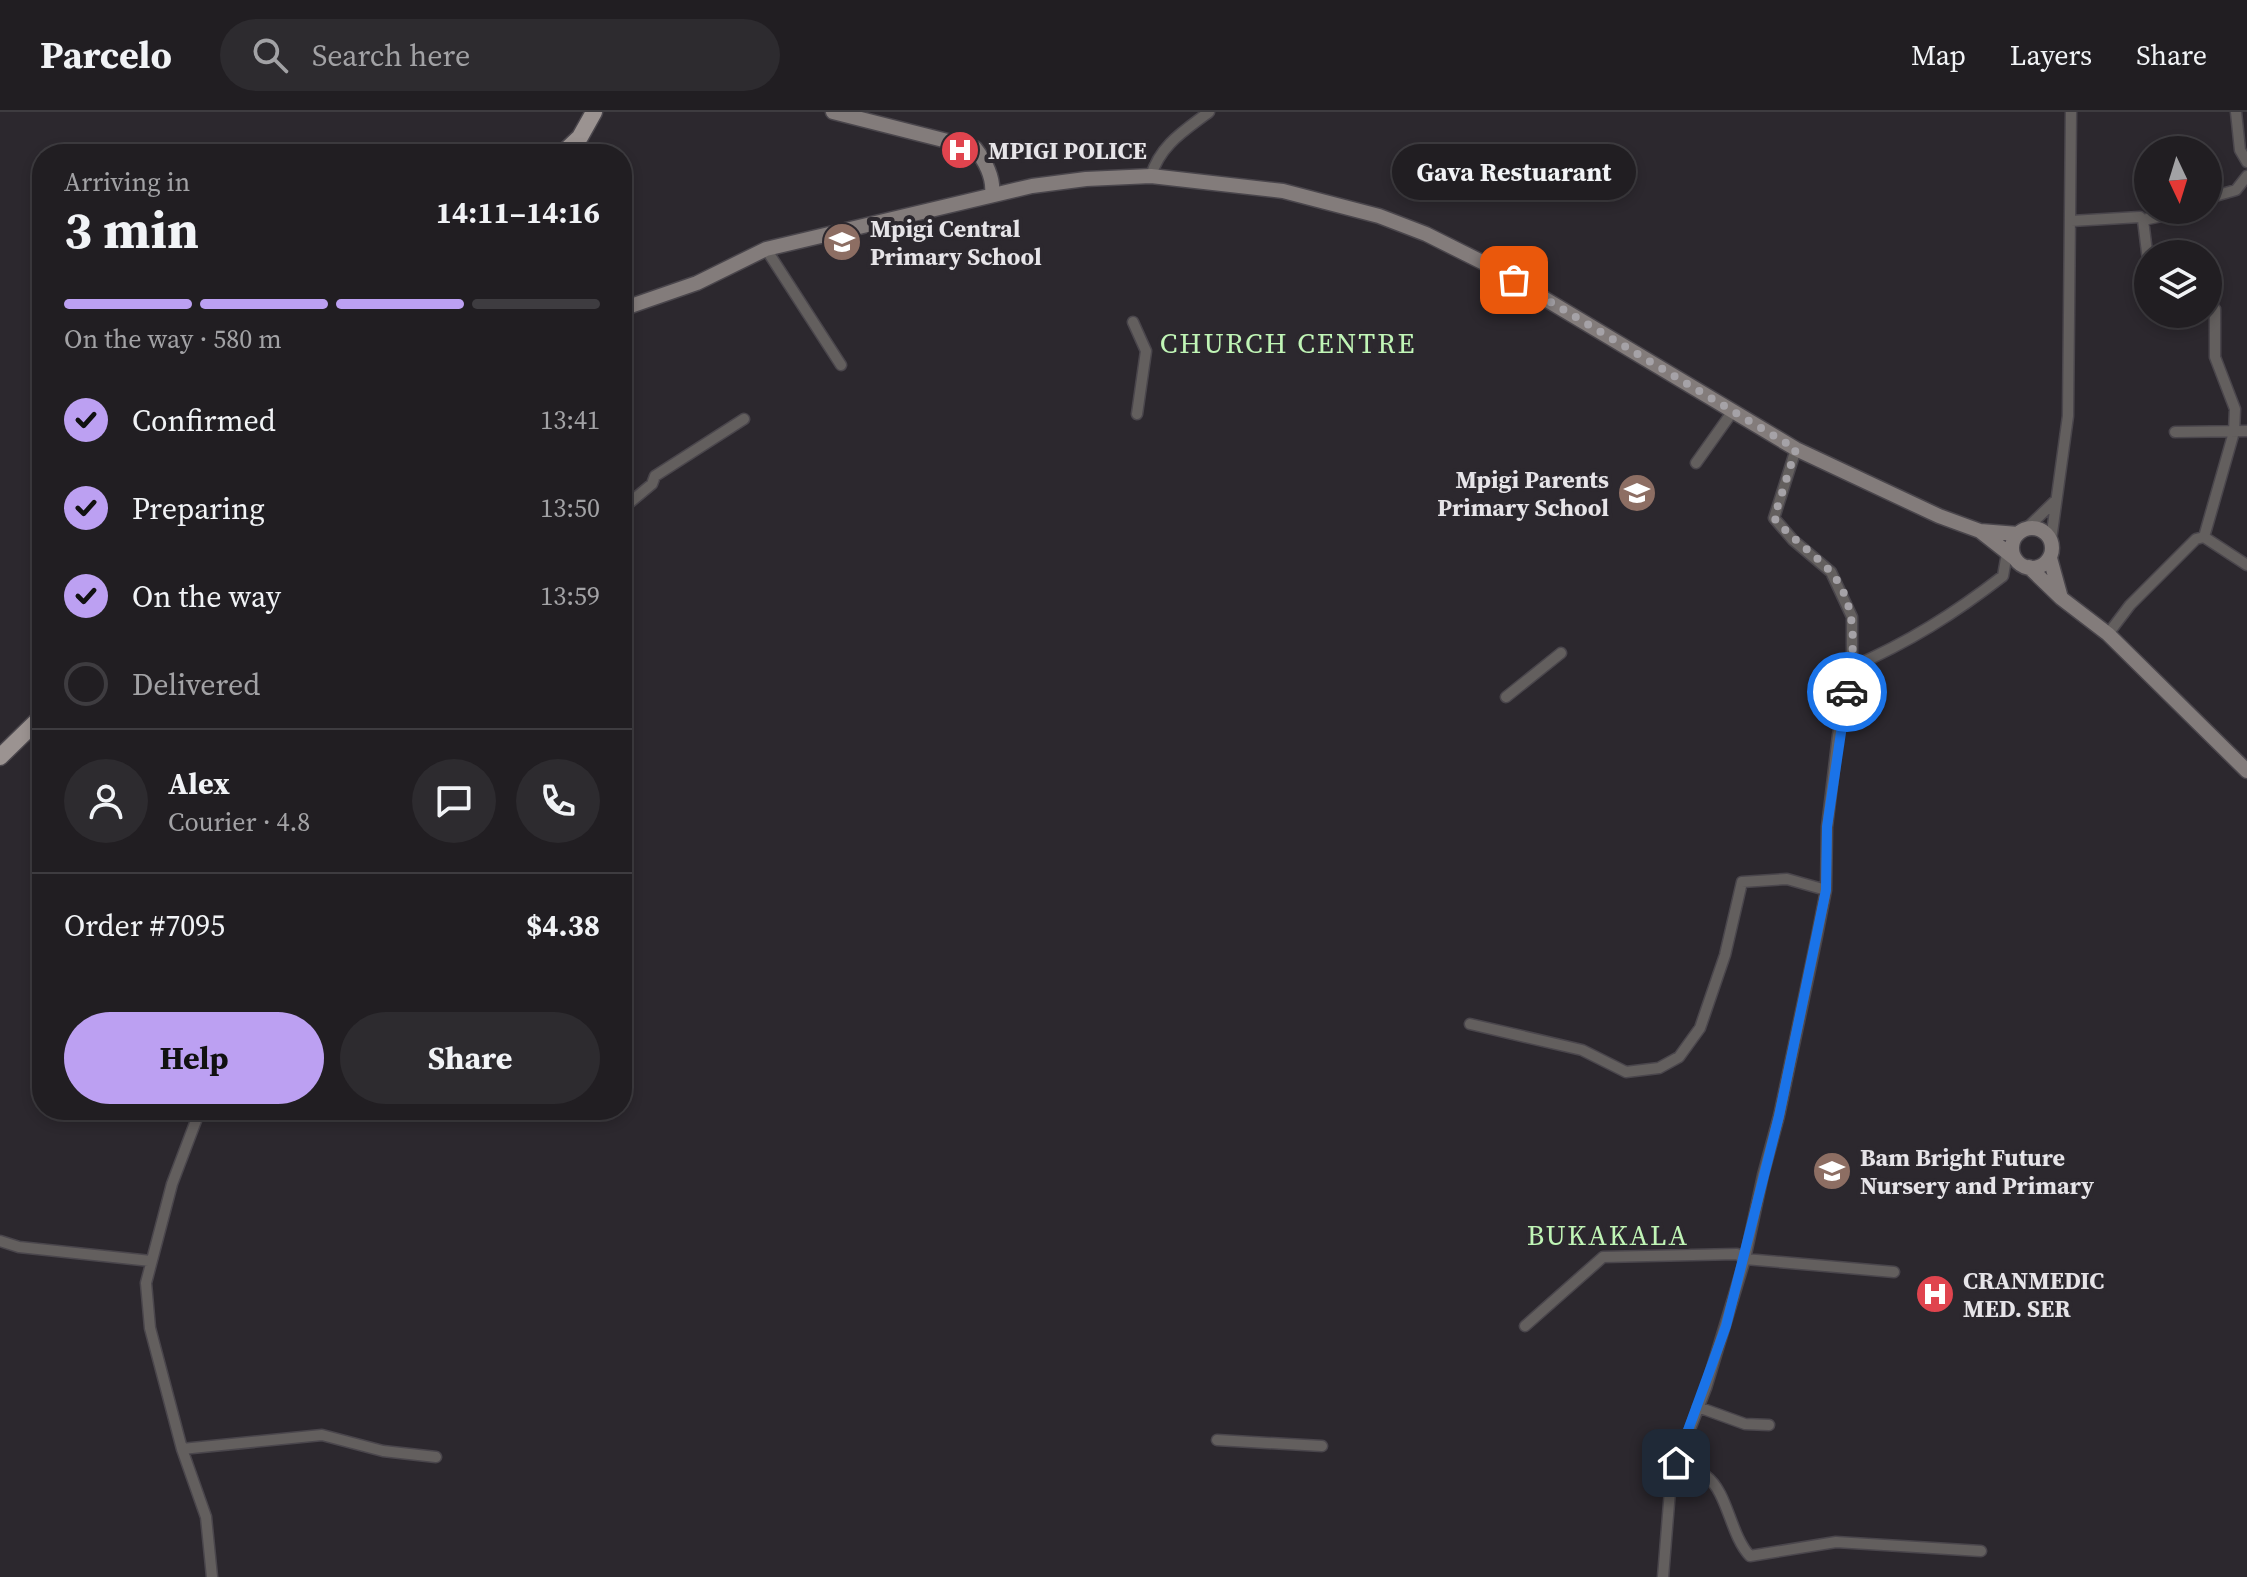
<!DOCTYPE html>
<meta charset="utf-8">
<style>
:root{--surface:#211e22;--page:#2d2b2f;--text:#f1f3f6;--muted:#a2a2a5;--line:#3e3c40;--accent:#bca0f2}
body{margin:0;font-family:"Source Serif 4",serif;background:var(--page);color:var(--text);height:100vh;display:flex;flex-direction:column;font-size:30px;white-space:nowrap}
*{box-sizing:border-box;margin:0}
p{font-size:26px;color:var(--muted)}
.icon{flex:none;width:44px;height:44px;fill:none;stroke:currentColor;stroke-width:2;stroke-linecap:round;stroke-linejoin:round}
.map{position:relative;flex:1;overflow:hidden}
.drawer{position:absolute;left:32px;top:32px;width:600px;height:976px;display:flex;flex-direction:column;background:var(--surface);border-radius:32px;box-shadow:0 4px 12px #0003,0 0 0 2px var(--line)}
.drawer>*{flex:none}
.needle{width:52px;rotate:176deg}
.controls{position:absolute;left:2134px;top:24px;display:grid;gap:16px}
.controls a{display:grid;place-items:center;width:88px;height:88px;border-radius:50%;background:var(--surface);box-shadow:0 4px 12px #0003,0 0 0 2px var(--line);font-size:40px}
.pin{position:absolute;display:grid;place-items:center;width:68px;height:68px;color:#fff;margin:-34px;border-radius:16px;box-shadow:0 4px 12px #0006}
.courier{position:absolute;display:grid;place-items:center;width:80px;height:80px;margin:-40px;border:6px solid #1a73e8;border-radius:50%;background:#fff;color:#222;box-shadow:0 2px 10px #0007}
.bubble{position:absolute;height:56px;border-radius:28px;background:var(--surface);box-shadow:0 4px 12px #0003,0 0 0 2px var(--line);font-size:26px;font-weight:700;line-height:56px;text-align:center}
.headline em{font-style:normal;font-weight:700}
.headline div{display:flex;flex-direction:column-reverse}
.headline{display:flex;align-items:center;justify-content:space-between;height:136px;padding:0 32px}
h1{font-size:52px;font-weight:700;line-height:60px}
.bar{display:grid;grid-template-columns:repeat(4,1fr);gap:12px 8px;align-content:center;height:96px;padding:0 32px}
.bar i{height:10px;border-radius:6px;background:var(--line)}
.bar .current{background:var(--accent)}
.bar p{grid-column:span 4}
.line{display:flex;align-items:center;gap:20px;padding:0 32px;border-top:2px solid var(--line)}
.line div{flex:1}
.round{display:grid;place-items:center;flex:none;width:84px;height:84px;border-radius:42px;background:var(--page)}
ol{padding:0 32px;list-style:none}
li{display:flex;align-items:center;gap:24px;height:88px}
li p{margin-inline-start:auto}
li .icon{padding:8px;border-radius:50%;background:var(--accent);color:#111;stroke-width:4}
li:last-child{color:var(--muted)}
li i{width:44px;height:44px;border:4px solid var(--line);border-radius:50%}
.cta{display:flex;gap:16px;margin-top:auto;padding:16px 32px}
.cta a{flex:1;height:92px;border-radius:48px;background:var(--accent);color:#111;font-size:32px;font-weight:700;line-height:92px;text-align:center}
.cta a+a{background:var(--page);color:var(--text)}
header{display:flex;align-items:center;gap:48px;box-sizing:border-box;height:112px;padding:0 40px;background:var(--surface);border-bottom:2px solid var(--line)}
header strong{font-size:38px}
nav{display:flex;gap:44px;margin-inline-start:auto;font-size:28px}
.search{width:560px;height:72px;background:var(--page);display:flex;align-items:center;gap:20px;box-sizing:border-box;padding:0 28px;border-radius:44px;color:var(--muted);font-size:30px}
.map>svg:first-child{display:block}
</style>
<header>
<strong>Parcelo</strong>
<div class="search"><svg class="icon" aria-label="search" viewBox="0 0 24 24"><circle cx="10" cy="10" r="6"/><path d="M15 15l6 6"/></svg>Search here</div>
<nav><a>Map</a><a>Layers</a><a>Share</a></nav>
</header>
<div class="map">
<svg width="2247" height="1465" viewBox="0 0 2247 1465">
<rect width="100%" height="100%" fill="#2c282e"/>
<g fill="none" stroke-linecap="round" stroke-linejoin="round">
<g stroke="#4a464c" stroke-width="13">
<path id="street" d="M2236,0l4,38 7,12
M1151,64c9,-31 33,-45 58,-64
M2208,86l28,-8 11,-14
M2143,108l48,-10
M2071,109l69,-4 3,3 5,40
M766,137l75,116
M1133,210l13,29 -9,63
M2175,320l72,-1
M1696,351l37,-52
M622,397l30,-25 3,-8 89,-57
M2026,417l30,-29
M2204,425l30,-105 1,-23 -20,-52v-48
M2051,428l17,-124 3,-304
M2108,522l22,-29 66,-66 8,-2 43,28
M1852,555c57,-25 102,-53 151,-91l4,-23
M1506,585l55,-44
M1470,912l112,26 44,22 33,-4 20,-11 21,-29 25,-73 17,-73 45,-3 39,11
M200,998l-28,74 -26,99 4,45 32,121 24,68 6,60
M0,1129l19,6 132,14
M1525,1214l78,-69 134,-3 8,5 149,13
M1698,1295l47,17 24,1
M1217,1328l105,6
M182,1337l140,-14 61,16 53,6
M1676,1351c9,4 23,7 30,13 22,16 24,59 44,80l86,-14 145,9
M1663,1465l8,-99 35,-90 39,-129 18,-84 16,-59 38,-180 9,-46 1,-63 11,-92 14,-68v-50l-21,-45 -38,-32 -19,-22 22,-69"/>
</g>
<g stroke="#4a464c" stroke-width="17">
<path id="secondary" d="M833,0l142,36c10,13 19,29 17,46
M622,197l75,-26 69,-34 266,-63 54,-7 65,-3 132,15 96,25 47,18 64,32 306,183 143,67 41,15 38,3
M2012 436a20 20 0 1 1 40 0a20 20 0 1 1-40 0Z
M1980,419l33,26
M2050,446l11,40
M2029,455l32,31 47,36 139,137"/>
</g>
<g stroke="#4a464c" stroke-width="19">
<path id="primary" d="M562,42l18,-17 14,-25
M0,645l42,-41"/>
</g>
<use href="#street" stroke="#635f5e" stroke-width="10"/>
<use href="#secondary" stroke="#837c7b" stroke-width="14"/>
<use href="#primary" stroke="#9b9391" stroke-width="16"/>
</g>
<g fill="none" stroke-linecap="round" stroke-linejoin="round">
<path stroke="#a5a2a7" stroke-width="8" stroke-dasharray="0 14.4" d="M1514,168l282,169 -22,69c17,20 38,34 55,52 30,33 26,82 18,122"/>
<path stroke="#1a73e8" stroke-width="10" d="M1676,1351l50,-137 53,-210 47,-226 1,-63 20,-135"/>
</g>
<defs>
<g id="hospital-disc" transform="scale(2)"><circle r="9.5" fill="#e0444e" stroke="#2c282e"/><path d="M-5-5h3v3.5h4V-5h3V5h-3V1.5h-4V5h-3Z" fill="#fff"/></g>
<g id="school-disc" transform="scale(2)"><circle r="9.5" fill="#8d6e63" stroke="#2c282e"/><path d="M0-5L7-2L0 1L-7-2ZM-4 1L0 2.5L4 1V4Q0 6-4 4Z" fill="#fff"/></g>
</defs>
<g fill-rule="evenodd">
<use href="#hospital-disc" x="960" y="38"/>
<use href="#school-disc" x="842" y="130"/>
<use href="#school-disc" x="1637" y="381"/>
<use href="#school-disc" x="1832" y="1059"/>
<use href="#hospital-disc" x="1935" y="1182"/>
</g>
<g text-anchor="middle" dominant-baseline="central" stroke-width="8" stroke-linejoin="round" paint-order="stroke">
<g font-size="24" font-weight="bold" fill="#e6e4e8" stroke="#2c282e" text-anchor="start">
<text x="988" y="38">MPIGI POLICE</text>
<text x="870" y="116">Mpigi Central<tspan x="870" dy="28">Primary School</tspan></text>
<text x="1609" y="367" text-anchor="end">Mpigi Parents<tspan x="1609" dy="28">Primary School</tspan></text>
<text x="1860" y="1045">Bam Bright Future<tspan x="1860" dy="28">Nursery and Primary</tspan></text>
<text x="1963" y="1168">CRANMEDIC<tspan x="1963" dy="28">MED. SER</tspan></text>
</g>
<g font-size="28" letter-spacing="2" fill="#c0f5b6" stroke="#2c282e">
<text x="1288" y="231">CHURCH CENTRE</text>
<text x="1608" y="1123">BUKAKALA</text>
</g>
</g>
</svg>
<div class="controls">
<a><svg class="needle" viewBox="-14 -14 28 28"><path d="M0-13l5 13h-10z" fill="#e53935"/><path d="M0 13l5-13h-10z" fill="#a2a2a5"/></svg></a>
<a><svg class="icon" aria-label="layers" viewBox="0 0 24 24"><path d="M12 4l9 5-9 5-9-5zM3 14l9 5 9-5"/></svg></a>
</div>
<div class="pin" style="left:1514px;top:168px;background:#ea580c"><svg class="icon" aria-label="bag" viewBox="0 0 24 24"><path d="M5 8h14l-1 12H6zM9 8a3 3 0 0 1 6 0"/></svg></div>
<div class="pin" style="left:1676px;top:1351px;background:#1f2937"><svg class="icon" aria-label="home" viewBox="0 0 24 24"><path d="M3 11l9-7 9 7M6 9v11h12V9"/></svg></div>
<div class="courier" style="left:1847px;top:580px"><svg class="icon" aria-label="car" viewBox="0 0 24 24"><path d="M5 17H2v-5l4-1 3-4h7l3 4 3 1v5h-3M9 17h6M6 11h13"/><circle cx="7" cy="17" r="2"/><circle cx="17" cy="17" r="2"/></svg></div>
<div class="bubble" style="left:1392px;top:32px;width:244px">Gava Restuarant</div>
<section class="drawer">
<div class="headline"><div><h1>3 min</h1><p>Arriving in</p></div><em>14:11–14:16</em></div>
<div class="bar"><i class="current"></i><i class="current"></i><i class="current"></i><i></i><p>On the way · 580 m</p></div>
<ol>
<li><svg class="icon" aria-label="check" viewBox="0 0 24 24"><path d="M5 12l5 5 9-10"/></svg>Confirmed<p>13:41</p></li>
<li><svg class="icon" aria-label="check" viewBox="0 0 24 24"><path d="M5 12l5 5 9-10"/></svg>Preparing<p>13:50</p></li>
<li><svg class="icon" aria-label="check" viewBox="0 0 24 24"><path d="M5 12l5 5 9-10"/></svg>On the way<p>13:59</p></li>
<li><i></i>Delivered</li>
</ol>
<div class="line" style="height:144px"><a class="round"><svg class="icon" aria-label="person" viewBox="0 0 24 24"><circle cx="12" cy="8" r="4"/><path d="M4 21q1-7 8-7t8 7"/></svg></a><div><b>Alex</b><p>Courier · 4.8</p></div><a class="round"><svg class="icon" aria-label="chat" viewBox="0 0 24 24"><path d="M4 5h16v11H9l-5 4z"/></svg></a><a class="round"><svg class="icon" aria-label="phone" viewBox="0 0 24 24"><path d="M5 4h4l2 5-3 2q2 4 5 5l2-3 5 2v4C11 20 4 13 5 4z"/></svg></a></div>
<div class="line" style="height:104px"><div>Order #7095</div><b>$4.38</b></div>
<div class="cta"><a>Help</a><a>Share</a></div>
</section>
</div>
